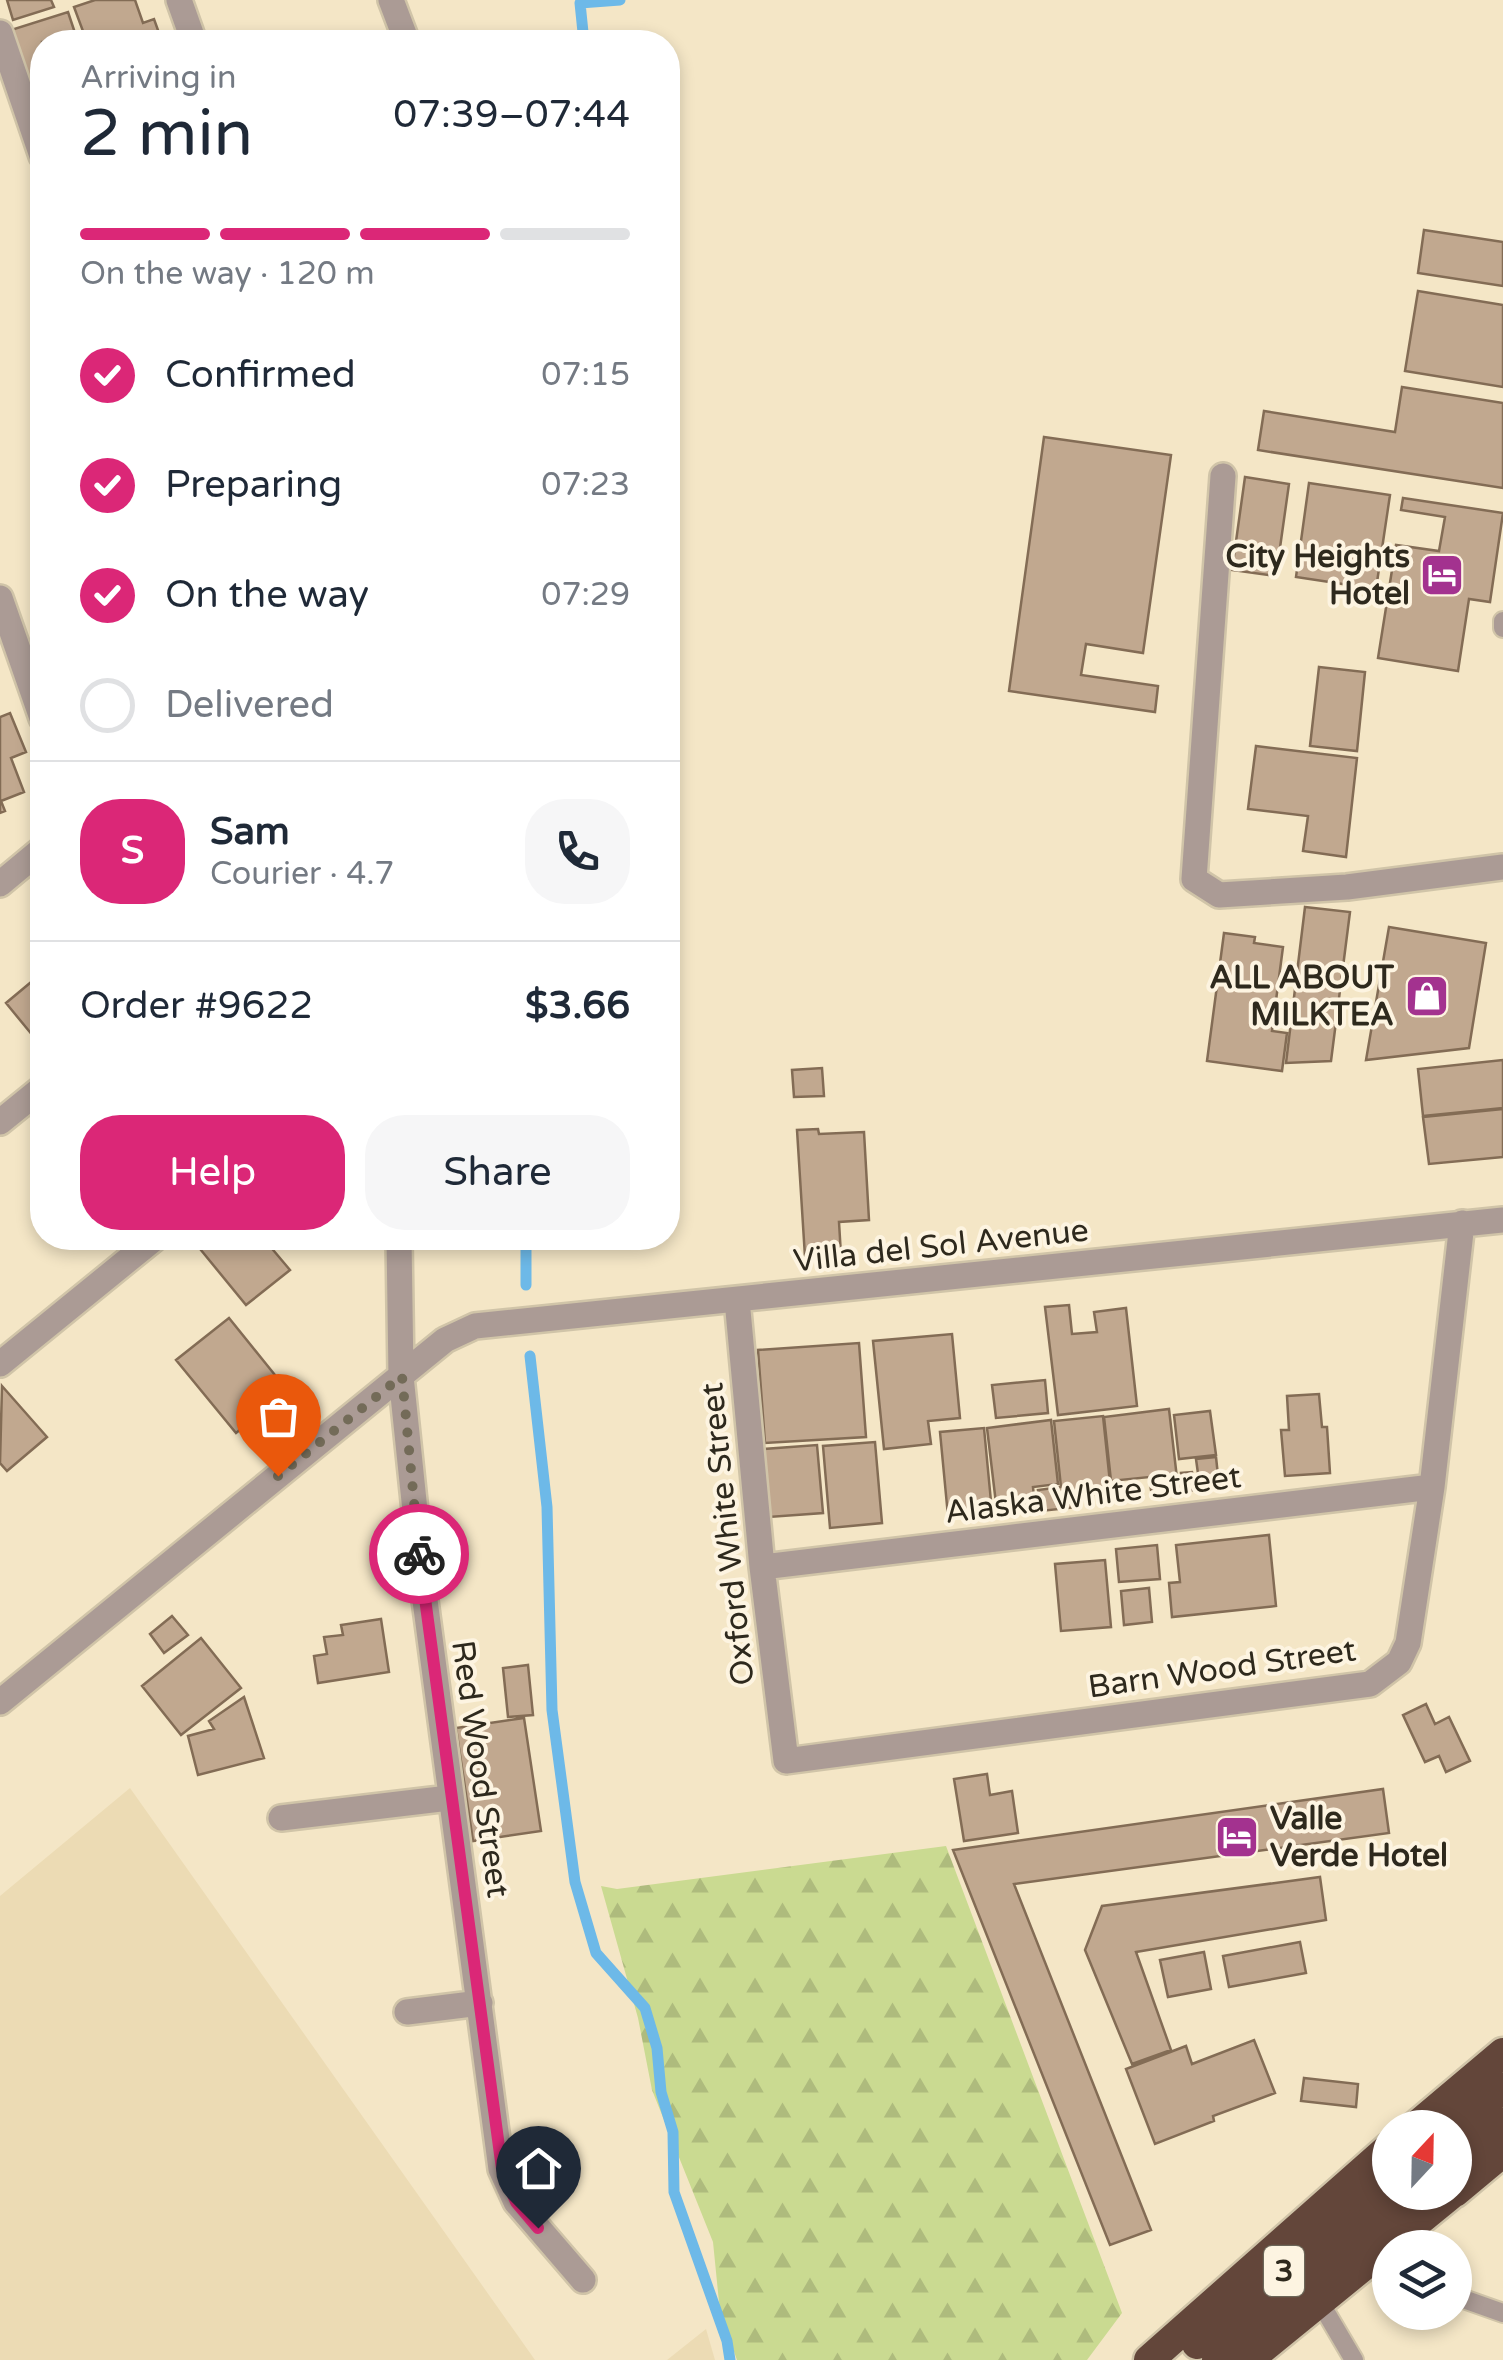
<!DOCTYPE html>
<meta charset="utf-8">
<style>
:root{--surface:#fff;--page:#f6f6f7;--text:#1f2937;--muted:#747a83;--line:#e0e1e3;--accent:#db2777}
body{margin:0;font-family:"Varela Round",sans-serif;background:var(--page);color:var(--text);height:100vh;display:flex;flex-direction:column;font-size:38px;white-space:nowrap}
*{box-sizing:border-box;margin:0}
p{font-size:32px;color:var(--muted)}
.icon{flex:none;width:55px;height:55px;fill:none;stroke:currentColor;stroke-width:2;stroke-linecap:round;stroke-linejoin:round}
.map{position:relative;flex:1;overflow:hidden}
.details{position:absolute;left:30px;top:30px;width:650px;height:1220px;display:flex;flex-direction:column;background:var(--surface);border-radius:40px;box-shadow:0 5px 15px #0003}
.details>*{flex:none}
.needle{width:65px;rotate:22deg}
.controls{position:absolute;left:1372px;top:2110px;display:grid;gap:20px}
.controls a{display:grid;place-items:center;width:100px;height:100px;border-radius:50%;background:var(--surface);box-shadow:0 5px 15px #0003;font-size:50px}
.pin{position:absolute;display:grid;place-items:center;width:85px;height:85px;color:#fff;margin:-102px -42px;border-radius:50% 50% 50% 0;rotate:-45deg;box-shadow:0 0 10px #0007}
.pin .icon{rotate:45deg}
.courier{position:absolute;display:grid;place-items:center;width:100px;height:100px;margin:-50px;border:8px solid #db2777;border-radius:50%;background:#fff;color:#222;box-shadow:0 2px 12px #0007}
.overview em{font-style:normal;font-weight:600}
.overview div{display:flex;flex-direction:column-reverse}
.overview{display:flex;align-items:center;justify-content:space-between;height:170px;padding:0 50px}
h1{font-size:65px;font-weight:600;line-height:75px}
.bar{display:grid;grid-template-columns:repeat(4,1fr);gap:15px 10px;align-content:center;height:120px;padding:0 50px}
.bar i{height:12px;border-radius:8px;background:var(--line)}
.bar .current{background:var(--accent)}
.bar p{grid-column:span 4}
.line{display:flex;align-items:center;gap:25px;padding:0 50px;border-top:2px solid var(--line)}
.line div{flex:1}
.round{display:grid;place-items:center;flex:none;width:105px;height:105px;border-radius:40px;background:var(--page)}
ol{padding:0 50px;list-style:none}
li{display:flex;align-items:center;gap:30px;height:110px}
li p{margin-inline-start:auto}
li .icon{padding:10px;border-radius:50%;background:var(--accent);color:#fff;stroke-width:4}
li:last-child{color:var(--muted)}
li i{width:55px;height:55px;border:5px solid var(--line);border-radius:50%}
.cta{display:flex;gap:20px;margin-top:auto;padding:20px 50px}
.cta a{flex:1;height:115px;border-radius:40px;background:var(--accent);color:#fff;font-size:40px;font-weight:600;line-height:115px;text-align:center}
.cta a+a{background:var(--page);color:var(--text)}
.map>svg:first-child{display:block}
</style>
<div class="map">
<svg width="1503" height="2360" viewBox="0 0 1503 2360">
<defs>
<pattern id="forest-firs" width="22" height="20" patternUnits="userSpaceOnUse" patternTransform="scale(2.5)"><rect width="22" height="20" fill="#cada91"/><path d="M5 1l3.5 6h-7zM16 11l3.5 6h-7z" fill="#aebb7d"/></pattern>
</defs>
<rect width="100%" height="100%" fill="#f4e6c6"/>
<path fill="#ecdbb4" d="M130,1788l405,572h-535v-464z
M706,2329l9,31h-48z"/>
<path fill="url(#forest-firs)" d="M946,1846l176,467 -35,47h-350l-17,-48 -7,-70 -61,-152 -14,-72 -37,-132 16,3z"/>
<g fill="none" stroke-linecap="round" stroke-linejoin="round">
<path stroke="#6db9e8" stroke-width="11" d="M584,42l-4,-39 40,-3
M526,1238v47
M530,1356l17,151 5,203 23,172 21,71 49,55 12,40 4,44 12,40 1,60 53,149 3,19"/>
</g>
<path fill="#c1a88f" stroke="#836c55" stroke-width="2.5" d="M7,0h44l3,7 -41,13z
M95,0h40l8,23 11,-4 5,14 -29,9 -3,-2 -40,2 -13,-35z
M68,12l10,30h-36v30l-15,6 -16,-48z
M42,82v34l-10,-30z
M1424,230l79,12v44l-85,-13z
M1418,291l85,14v82l-98,-16z
M1402,387l101,16v85l-245,-38 6,-39 131,21z
M1044,437l127,18 -28,198 -57,-9 -5,31 77,11 -3,26 -146,-21z
M1245,477l44,7 -13,92 -44,-6z
M1309,483l81,12 -14,94 -80,-12z
M1403,498l100,15 -13,89 -21,-3 -11,72 -80,-13 18,-113 43,6 6,-34 -44,-7z
M1319,667l46,5 -8,79 -47,-5z
M10,713l16,39 -15,6 13,34 -23,9 4,10 -5,2v-96z
M1256,746l101,12 -11,99 -43,-6 5,-35 -60,-7z
M1305,907l45,5 -19,149 -45,2z
M1389,927l97,16 -17,105 -103,12z
M1224,933l31,4 -1,6 29,4 -11,84 15,2 -5,38 -75,-10z
M42,973v65l-4,4 -32,-39z
M1503,1060v48l-80,8 -5,-47z
M822,1068l2,28 -30,1 -2,-27z
M1503,1109v48l-74,7 -6,-47z
M818,1129l1,5 45,-2 5,88 -30,2 2,33 -36,2 -8,-127z
M203,1238h60l27,32 -44,35 -50,-61z
M1069,1305l3,29 25,-2 -3,-20 32,-4 11,98 -79,9 -13,-108z
M229,1318l46,57 -27,23 13,15 -25,20 -60,-73z
M952,1334l8,84 -32,3 3,23 -47,5 -11,-108z
M859,1343l7,94 -101,6 -7,-93z
M1045,1380l3,33 -52,5 -4,-33z
M2,1386l45,51 -40,34 -7,-8z
M1319,1394l3,33h5l3,46 -45,3 -4,-46h8l-2,-34z
M1169,1409l9,78 -27,3 -2,-13 -38,4 -7,-64z
M1210,1411l6,44 -37,4 -5,-44z
M1103,1416l8,76 -34,4 1,11 -37,4 -3,-21 23,-3 -7,-66z
M1051,1420l7,64 -25,3 2,21 -38,4 -10,-84z
M984,1428l8,84 -44,4 -8,-84z
M875,1442l7,81 -52,5 -7,-82z
M817,1445l6,68 -54,4 -5,-68z
M1216,1457l3,28 -19,3 -4,-29z
M1192,1472l3,18 -12,1 -2,-18z
M1269,1535l7,71 -104,11 -3,-34 11,-1 -4,-37z
M1157,1545l3,34 -41,3 -3,-33z
M1105,1560l6,67 -50,4 -6,-67z
M1149,1588l3,34 -28,3 -3,-34z
M172,1616l16,19 -24,18 -14,-19z
M381,1619l8,53 -71,11 -4,-27 13,-2 -3,-17 19,-2 -2,-10z
M201,1638l40,50 -60,47 -39,-49z
M528,1665l5,50 -25,2 -5,-49z
M244,1697l20,61 -66,17 -10,-39 26,-7 -5,-8z
M1426,1704l9,20 14,-7 21,44 -24,11 -7,-16 -14,6 -22,-47z
M524,1718l17,113 -68,10 -17,-113z
M987,1774l3,21 22,-4 6,42 -54,8 -10,-62z
M1383,1789l6,44 -375,51 137,346 -41,15 -157,-395z
M1320,1877l6,43 -190,32 35,98 -39,14 -47,-114 17,-44z
M1300,1942l6,31 -77,14 -6,-31z
M1204,1952l7,37 -43,8 -8,-37z
M1254,2040l21,53 -62,23 1,5 -59,23 -29,-75 60,-23 6,18z
M1304,2078l54,6 -2,23 -55,-6z"/>
<g fill="none" stroke-linecap="round" stroke-linejoin="round">
<g stroke="#d0c4a8" stroke-width="22">
<path id="lane" d="M1503,621v7
M1455,2296l48,17
M1321,2304l33,56"/>
</g>
<g stroke="#d0c4a8" stroke-width="30">
<path id="street" d="M179,0l15,42
M391,0l16,42
M0,33l42,123
M1223,476l-29,403 25,16 128,-8 156,-20
M0,598l42,120
M0,884l42,-35
M0,1122l42,-34
M399,1238l2,138 21,202 79,591 15,33 67,78
M737,1300l25,267 24,194 584,-77 29,-22 9,-19 24,-156 30,-264
M0,1364l155,-126
M762,1567l670,-80
M0,1702l445,-362 30,-14 1028,-106
M281,1818l168,-20
M407,2012l73,-9"/>
</g>
<g stroke="#d0c4a8" stroke-width="35">
<path id="highway" d="M1414,2128l89,-75
M1455,2128l48,-40
M1455,2163l48,-40
M1455,2192l48,-40
M1197,2344l193,-161
M1149,2360l241,-213
M1217,2360l203,-168
M1248,2360l206,-168"/>
</g>
<use href="#lane" stroke="#ab9b95" stroke-width="18"/>
<use href="#street" stroke="#ab9b95" stroke-width="25"/>
<use href="#highway" stroke="#63463a" stroke-width="30"/>
</g>
<g fill="none" stroke-linecap="round" stroke-linejoin="round">
<path stroke="#736b58" stroke-width="10" stroke-dasharray="0 18" d="M278,1476l124,-100 17,178"/>
<path stroke="#db2777" stroke-width="12" d="M419,1554l83,615 14,33 22,26"/>
</g>
<defs>
<g id="hotel-square" transform="scale(2.25)"><rect x="-9" y="-9" width="18" height="18" rx="4" fill="#a3328f" stroke="#fdf4e1"/><path d="M-6-4.5h1.5V1H6V5H4.5V3h-9V5H-6ZM-4 0a1.8 1.8 0 1 1 3.6 0ZM.5 0V-2.5h3Q6-2.5 6 0Z" fill="#fff"/></g>
<g id="shop-square" transform="scale(2.25)"><rect x="-9" y="-9" width="18" height="18" rx="4" fill="#a3328f" stroke="#fdf4e1"/><path d="M-5-2.5h2.3a2.7 3.5 0 0 1 5.4 0H5L5.5 6h-11ZM-1.5-2.5h3a1.5 2.3 0 0 0-3 0Z" fill="#fff"/></g>
</defs>
<g fill-rule="evenodd">
<use href="#hotel-square" x="1442" y="575"/>
<use href="#shop-square" x="1427" y="996"/>
<use href="#hotel-square" x="1237" y="1837"/>
</g>
<g text-anchor="middle" dominant-baseline="central" stroke-width="8" stroke-linejoin="round" paint-order="stroke">
<rect fill="#fdf4e1" stroke="#6c6658" stroke-width="2.5" x="1264" y="2246" width="40" height="50" rx="8"/>
<g font-size="30" font-weight="bold" fill="#2e291d">
<text x="1284" y="2271">3</text>
</g>
<g font-size="32" font-weight="bold" fill="#2e291d" stroke="#fdf4e1" text-anchor="end">
<text x="1410" y="557">City Heights<tspan x="1410" dy="37">Hotel</tspan></text>
<text x="1394" y="978">ALL ABOUT<tspan x="1394" dy="37">MILKTEA</tspan></text>
<text x="1270" y="1819" text-anchor="start">Valle<tspan x="1270" dy="37">Verde Hotel</tspan></text>
</g>
<g font-size="32" fill="#2e291d" stroke="#fdf4e1">
<text transform="translate(941 1246) rotate(-6)">Villa del Sol Avenue</text>
<text transform="translate(1093 1495) rotate(-7)">Alaska White Street</text>
<text transform="translate(728 1534) rotate(-96)">Oxford White Street</text>
<text transform="translate(1222 1669) rotate(-8)">Barn Wood Street</text>
<text transform="translate(480 1769) rotate(82)">Red Wood Street</text>
</g>
</g>
</svg>
<div class="controls">
<a><svg class="needle" viewBox="-14 -14 28 28"><path d="M0-13l5 13h-10z" fill="#e53935"/><path d="M0 13l5-13h-10z" fill="#747a83"/></svg></a>
<a><svg class="icon" aria-label="layers" viewBox="0 0 24 24"><path d="M12 4l9 5-9 5-9-5zM3 14l9 5 9-5"/></svg></a>
</div>
<div class="pin" style="left:278px;top:1476px;background:#ea580c"><svg class="icon" aria-label="bag" viewBox="0 0 24 24"><path d="M5 8h14l-1 12H6zM9 8a3 3 0 0 1 6 0"/></svg></div>
<div class="pin" style="left:538px;top:2228px;background:#1f2937"><svg class="icon" aria-label="home" viewBox="0 0 24 24"><path d="M3 11l9-7 9 7M6 9v11h12V9"/></svg></div>
<div class="courier" style="left:419px;top:1554px"><svg class="icon" aria-label="bike" viewBox="0 0 24 24"><circle cx="6" cy="16" r="4"/><circle cx="18" cy="16" r="4"/><path d="M6 16l4-8h5l3 8M10 8l3 8H6M13 5h3"/></svg></div>
<section class="details">
<div class="overview"><div><h1>2 min</h1><p>Arriving in</p></div><em>07:39–07:44</em></div>
<div class="bar"><i class="current"></i><i class="current"></i><i class="current"></i><i></i><p>On the way · 120 m</p></div>
<ol>
<li><svg class="icon" aria-label="check" viewBox="0 0 24 24"><path d="M5 12l5 5 9-10"/></svg>Confirmed<p>07:15</p></li>
<li><svg class="icon" aria-label="check" viewBox="0 0 24 24"><path d="M5 12l5 5 9-10"/></svg>Preparing<p>07:23</p></li>
<li><svg class="icon" aria-label="check" viewBox="0 0 24 24"><path d="M5 12l5 5 9-10"/></svg>On the way<p>07:29</p></li>
<li><i></i>Delivered</li>
</ol>
<div class="line" style="height:180px"><b class="round" style="background:var(--accent);color:#fff">S</b><div><b>Sam</b><p>Courier · 4.7</p></div><a class="round"><svg class="icon" aria-label="phone" viewBox="0 0 24 24"><path d="M5 4h4l2 5-3 2q2 4 5 5l2-3 5 2v4C11 20 4 13 5 4z"/></svg></a></div>
<div class="line" style="height:130px"><div>Order #9622</div><b>$3.66</b></div>
<div class="cta"><a>Help</a><a>Share</a></div>
</section>
</div>
